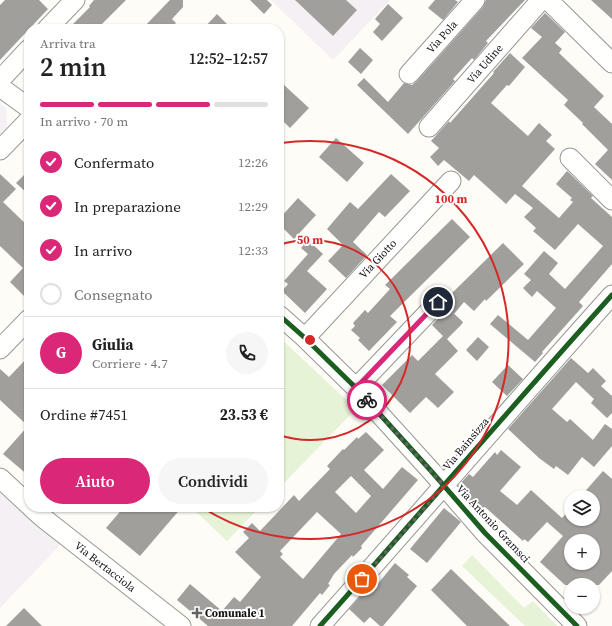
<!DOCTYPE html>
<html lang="it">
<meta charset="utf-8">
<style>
:root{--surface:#fff;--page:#f6f6f6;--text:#222;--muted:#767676;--line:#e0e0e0;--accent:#db2777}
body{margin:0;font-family:"Source Serif 4",serif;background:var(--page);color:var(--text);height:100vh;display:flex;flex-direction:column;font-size:15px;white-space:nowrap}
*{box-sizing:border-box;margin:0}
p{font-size:13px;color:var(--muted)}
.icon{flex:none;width:22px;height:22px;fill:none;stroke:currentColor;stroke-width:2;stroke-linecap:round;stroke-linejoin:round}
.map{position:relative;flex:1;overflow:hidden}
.details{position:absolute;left:24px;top:24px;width:260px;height:488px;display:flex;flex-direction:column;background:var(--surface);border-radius:16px;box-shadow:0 1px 3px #0004}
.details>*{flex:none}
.buttons{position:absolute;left:564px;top:490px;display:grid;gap:8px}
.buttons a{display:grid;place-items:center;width:36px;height:36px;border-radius:50%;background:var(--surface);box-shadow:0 1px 3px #0004;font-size:20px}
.pin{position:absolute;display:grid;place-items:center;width:34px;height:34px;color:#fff;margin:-17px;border:2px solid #fff;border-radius:50%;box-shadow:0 1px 4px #0007}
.courier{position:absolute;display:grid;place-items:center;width:40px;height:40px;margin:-20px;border:3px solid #db2777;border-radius:50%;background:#fff;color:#222;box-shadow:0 1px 5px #0007}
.overview em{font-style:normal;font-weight:600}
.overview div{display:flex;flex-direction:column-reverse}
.overview{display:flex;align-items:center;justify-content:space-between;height:68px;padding:0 16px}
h1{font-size:26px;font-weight:600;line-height:30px}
.bar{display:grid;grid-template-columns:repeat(4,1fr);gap:6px 4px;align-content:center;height:48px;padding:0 16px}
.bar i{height:5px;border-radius:3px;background:var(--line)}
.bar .active{background:var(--accent)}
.bar p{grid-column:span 4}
.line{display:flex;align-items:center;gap:10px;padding:0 16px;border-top:1px solid var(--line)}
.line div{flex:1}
.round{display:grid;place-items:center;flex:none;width:42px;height:42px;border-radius:21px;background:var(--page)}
ol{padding:0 16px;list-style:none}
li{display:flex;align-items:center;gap:12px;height:44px}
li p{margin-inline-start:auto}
li .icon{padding:4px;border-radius:50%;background:var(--accent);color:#fff;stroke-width:4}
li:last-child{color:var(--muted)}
li i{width:22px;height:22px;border:2px solid var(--line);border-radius:50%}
.cta{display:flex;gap:8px;margin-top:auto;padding:8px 16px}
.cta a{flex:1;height:46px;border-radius:24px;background:var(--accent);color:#fff;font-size:16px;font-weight:600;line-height:46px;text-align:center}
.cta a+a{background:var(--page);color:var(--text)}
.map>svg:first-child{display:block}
</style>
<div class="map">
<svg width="612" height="626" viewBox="0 0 612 626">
<rect width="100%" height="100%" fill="#fdfcf7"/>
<path fill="#f5f0f3" d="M271,0h119l-57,60z
M0,103l6,5 1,19 -7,8z
M0,487l62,56 -62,65z"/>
<path fill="#e7f3d7" d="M279,337l77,72 -77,79z
M191,507h69l-33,34z
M472,555l52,53 9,-7 24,25h-32l-63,-60z"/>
<path fill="#a19f9c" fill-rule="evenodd" d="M5,0h34l9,9 -48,51v-55z
M94,0h32l-29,29h-29l22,-22 -1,-1z
M170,0h13v7l-11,12 4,4 -7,6h-27z
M250,0h17l5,5 -8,9z
M295,0h51l11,10 -24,26z
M435,0h20l3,2 -15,18 -15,-12z
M486,0h39l-39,41 2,2 -14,17 -2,-2 -19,21 2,2 -47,53 -51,-49 7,-7 24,24 16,-19 8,2 5,-4 66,-74z
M591,0h21v19z
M388,4l15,14 -21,23 -9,-9 7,-8 -5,-5z
M545,13l20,19 -10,11 7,6 -3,4 45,43 -10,11 18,17v56l-17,-16 13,-14 -26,-26 1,-1 -19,-18 4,-5 -46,-42 20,-21 -11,-9z
M217,14l15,15h-29z
M360,48l13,12 -12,14 -13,-12z
M510,53l15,14 -16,19 -2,-1 -16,18 37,33 11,-13 13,12 -6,6 9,8 -33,37 37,32 14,-16 -3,-2 2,-2 -16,-14 11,-13 26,25 -2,2 21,19v47l-33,38 4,4 -41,46 1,1 -8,9 -45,-38 8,-9 30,25 28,-32 -19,-17 -5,6 -9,-9 8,-8 -7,-6 20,-23 14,12 -9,11 16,15 38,-43 -25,-22 -23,26 -22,-19 3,-3 -12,-11 9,-9 -18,-14 -9,10 -32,-29 -5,6 -25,-21 -6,6 -8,-9 9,-9 -8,-7 18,-20 1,2 44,-50 -1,-1z
M284,85l25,23 -19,20 -11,-11v-27z
M336,138l28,25 -17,19 -28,-25z
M29,170v25l-13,-12z
M0,174l16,15 -13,13 26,25v74l-19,-19 13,-14 -23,-22z
M391,174l19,17 -25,26 -6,-5 -26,30 14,13 -21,23 -18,-17 15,-16 -16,-16 23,-27 8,7z
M298,198l18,17 -22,24 -15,-15v-5z
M452,219l18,18 -80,79 7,6 -28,29 -11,-11 2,-2 -9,-8 4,-4 -2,-3 12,-13 3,3 22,-24 -5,-4z
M308,240l15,14 -16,17 20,18 -22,24 -23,-22 6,-7 -4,-3 24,-27 -7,-6z
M503,243l21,21 -38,37 -1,-2 -11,12 -10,-9 -10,12 -6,-7 1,-3 -1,-7z
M448,308l15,14 -1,2 -15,15 11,12 -23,23 19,18 -16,16 -12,-11 -16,16 -28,-28 30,-30 6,6 25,-25 -11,-11z
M478,337l11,10 -12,14 -11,-11z
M29,356v120l-26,-22 25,-28 -28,-26v-31l9,8z
M571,358l17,15 5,-5 13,13 -5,5 11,10v17l-5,5 -16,-15 3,-4 -18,-17 -24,27 15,13 3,-3 23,21 12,-16 7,5v17l-18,21 -12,-10 -14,18 -12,-9 -2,3 -15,-11 -31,-29z
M508,365l15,14 -16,17 -15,-14z
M366,432l18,18 -20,20 19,19 19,-22 16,13 -57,66 1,2 -9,9 -1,-2 -18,19 -6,10 2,1 -8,10 -2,-2 -28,33h-84l-31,-26 13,-16 32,27 12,-14 6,5 21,-25 -26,-25 14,-14 -6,-6 9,-9 8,8 34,-36 5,6 31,-32 -3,-3 16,-17 1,1 13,-13 1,2zM351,476l20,20 -15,17 -21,-21zM317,512l24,22 -38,45 -23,-22 3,-3 -3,-3z
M501,450l20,17 -21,24 17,14 14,-15 31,28 9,-10v11h22v-22h-13l23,-26 9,8v92l-13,14h-34l-25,-23 23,-26 -16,-14 -19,20 -4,-3 -1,2 -38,-34 -3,4 -4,-2 -20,-23 11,-12 4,3 22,-25 2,3zM571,541h22v22h-22z
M124,507h58l-42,49 -34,-28z
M444,508l17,14 -34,41 -17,-14z
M395,563l14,12 -2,2 10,9 -34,40h-3l-10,-9 -6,6 -15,-14 18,-20 4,3z
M451,569l59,57h-43l-36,-36z
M24,608l18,18h-36z"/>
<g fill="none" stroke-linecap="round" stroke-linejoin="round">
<g stroke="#979795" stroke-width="21">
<path id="minor" d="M548,0l64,63
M47,29l28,-29
M409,74l66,-74
M0,80l29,-31
M0,87l29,21
M429,127l112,-127
M0,150l29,-30
M570,158l42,42
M279,315l26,23 51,50 76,84 53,61 92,93
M305,338l146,-157
M0,349l29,-30
M356,388l82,-86
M0,478l29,27
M31,507l11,10 139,109
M320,626c98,-110 194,-222 292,-331"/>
</g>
<use href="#minor" stroke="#fffffe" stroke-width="19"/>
<g stroke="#fff" stroke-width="8">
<path id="cycleway" d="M279,315l26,23 51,50 76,84 53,61 92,93
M320,626c98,-110 194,-222 292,-331"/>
</g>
<use href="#cycleway" stroke="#1b5e20" stroke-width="5"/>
</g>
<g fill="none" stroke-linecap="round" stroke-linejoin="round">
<path stroke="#646362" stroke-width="4" stroke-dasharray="0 7.2" d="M362,579l82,-93 -77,-86"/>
<path stroke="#db2777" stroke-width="5" d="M367,400l-11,-12 82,-86"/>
</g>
<g fill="none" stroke="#d62828" stroke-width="2">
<path d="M279 245A100 100 0 1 1 279 435"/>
<path d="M281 143A199 199 0 1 1 203 508"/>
</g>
<path fill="#646362" stroke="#fff" stroke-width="1.5" d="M195 607h4v4h4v4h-4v4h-4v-4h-4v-4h4z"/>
<g text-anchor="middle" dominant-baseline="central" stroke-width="4" stroke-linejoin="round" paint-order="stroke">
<g font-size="11" fill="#111" stroke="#fff">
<text transform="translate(442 37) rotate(-48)">Via Pola</text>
<text transform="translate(485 64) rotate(-49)">Via Udine</text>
<text transform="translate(378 259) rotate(-47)">Via Giotto</text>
<text transform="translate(466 444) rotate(-50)">Via Bainsizza</text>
<text transform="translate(493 524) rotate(47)">Via Antonio Gramsci</text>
<text transform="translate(105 567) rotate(38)">Via Bertacciola</text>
</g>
<g font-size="11" font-weight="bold" fill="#111" stroke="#fff" text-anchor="start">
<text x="205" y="613">Comunale 1</text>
</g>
</g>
<circle cx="310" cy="340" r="6" fill="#d62828" stroke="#fff" stroke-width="2"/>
<g font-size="12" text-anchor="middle" font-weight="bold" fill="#d62828" stroke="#fff" stroke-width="4" stroke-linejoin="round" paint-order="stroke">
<text x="451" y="203">100 m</text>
<text x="310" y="244">50 m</text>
</g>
</svg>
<div class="buttons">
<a><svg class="icon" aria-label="layers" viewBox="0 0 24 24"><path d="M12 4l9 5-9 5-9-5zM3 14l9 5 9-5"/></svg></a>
<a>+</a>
<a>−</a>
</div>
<div class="pin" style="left:362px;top:579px;background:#ea580c"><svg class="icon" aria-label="bag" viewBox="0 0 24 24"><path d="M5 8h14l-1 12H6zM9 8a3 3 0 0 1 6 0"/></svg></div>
<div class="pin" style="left:438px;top:302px;background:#1f2937"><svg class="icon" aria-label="home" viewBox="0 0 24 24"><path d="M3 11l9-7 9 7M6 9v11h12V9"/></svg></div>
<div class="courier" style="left:367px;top:400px"><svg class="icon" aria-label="bike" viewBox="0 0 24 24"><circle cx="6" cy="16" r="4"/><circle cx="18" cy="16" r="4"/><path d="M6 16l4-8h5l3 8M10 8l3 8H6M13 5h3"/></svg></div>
<section class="details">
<div class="overview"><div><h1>2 min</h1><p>Arriva tra</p></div><em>12:52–12:57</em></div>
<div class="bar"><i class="active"></i><i class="active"></i><i class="active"></i><i></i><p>In arrivo · 70 m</p></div>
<ol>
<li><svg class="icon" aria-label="check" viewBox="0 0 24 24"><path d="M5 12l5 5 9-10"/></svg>Confermato<p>12:26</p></li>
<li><svg class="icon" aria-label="check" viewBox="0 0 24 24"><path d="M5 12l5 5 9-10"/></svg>In preparazione<p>12:29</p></li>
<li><svg class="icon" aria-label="check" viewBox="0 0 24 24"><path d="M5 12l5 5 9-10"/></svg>In arrivo<p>12:33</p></li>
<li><i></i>Consegnato</li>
</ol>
<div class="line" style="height:72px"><b class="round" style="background:var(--accent);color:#fff">G</b><div><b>Giulia</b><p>Corriere · 4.7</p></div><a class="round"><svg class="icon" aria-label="phone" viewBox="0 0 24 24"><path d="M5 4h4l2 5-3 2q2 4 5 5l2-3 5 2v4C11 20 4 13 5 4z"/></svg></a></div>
<div class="line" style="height:52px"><div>Ordine #7451</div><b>23.53 €</b></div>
<div class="cta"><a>Aiuto</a><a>Condividi</a></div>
</section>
</div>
